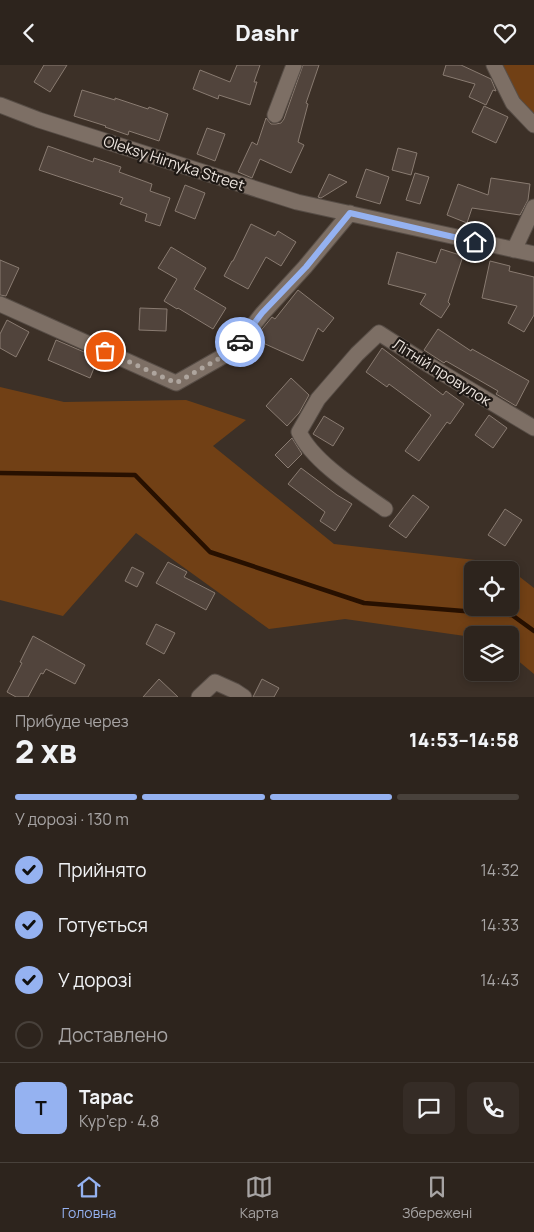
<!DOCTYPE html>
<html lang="uk">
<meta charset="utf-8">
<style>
:root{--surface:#2d241d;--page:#352c26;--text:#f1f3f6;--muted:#a7a4a4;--line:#48413b;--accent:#95b2f1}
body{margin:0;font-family:Manrope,sans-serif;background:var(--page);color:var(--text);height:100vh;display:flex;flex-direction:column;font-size:19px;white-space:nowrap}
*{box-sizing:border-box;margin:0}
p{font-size:16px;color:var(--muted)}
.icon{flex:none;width:28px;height:28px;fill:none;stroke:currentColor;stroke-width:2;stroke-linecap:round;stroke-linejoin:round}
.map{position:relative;height:632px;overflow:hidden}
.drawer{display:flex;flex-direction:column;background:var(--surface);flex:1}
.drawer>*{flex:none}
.controls{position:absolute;left:464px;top:496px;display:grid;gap:10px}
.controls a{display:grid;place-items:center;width:55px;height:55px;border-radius:8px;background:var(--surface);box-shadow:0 2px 8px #0003,0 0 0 1px var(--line);font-size:25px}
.pin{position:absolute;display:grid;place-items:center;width:42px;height:42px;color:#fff;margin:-21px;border:2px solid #fff;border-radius:50%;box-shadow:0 1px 5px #0007}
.courier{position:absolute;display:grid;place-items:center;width:50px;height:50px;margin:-25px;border:4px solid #95b2f1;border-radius:50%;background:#fff;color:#222;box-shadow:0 1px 6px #0007}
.head em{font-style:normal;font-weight:800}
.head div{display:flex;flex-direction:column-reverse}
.head{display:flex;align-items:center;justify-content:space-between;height:85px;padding:0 15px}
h1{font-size:32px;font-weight:800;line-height:38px}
.bar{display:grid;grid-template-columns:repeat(4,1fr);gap:8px 5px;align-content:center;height:60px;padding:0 15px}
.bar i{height:6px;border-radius:4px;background:var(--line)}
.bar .active{background:var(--accent)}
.bar p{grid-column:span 4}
.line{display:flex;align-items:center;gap:12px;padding:0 15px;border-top:1px solid var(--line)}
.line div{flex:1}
.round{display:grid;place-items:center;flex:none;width:52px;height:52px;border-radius:8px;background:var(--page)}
ol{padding:0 15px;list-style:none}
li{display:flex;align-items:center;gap:15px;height:55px}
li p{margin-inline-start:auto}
li .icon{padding:5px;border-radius:50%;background:var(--accent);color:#111;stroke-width:4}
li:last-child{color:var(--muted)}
li i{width:28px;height:28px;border:2px solid var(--line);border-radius:50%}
header{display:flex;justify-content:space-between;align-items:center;height:65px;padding:0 15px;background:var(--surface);font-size:22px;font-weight:800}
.tab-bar{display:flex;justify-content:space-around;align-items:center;height:70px;border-top:1px solid var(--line);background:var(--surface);font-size:14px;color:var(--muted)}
.tab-bar a{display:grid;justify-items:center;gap:2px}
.tab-bar .active{color:var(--accent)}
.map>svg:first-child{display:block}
</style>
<header><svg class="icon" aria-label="back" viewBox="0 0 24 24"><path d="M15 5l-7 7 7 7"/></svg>Dashr<svg class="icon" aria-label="heart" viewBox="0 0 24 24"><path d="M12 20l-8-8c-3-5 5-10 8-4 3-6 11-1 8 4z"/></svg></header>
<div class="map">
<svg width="534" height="632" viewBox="0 0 534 632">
<rect width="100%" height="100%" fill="#3c3027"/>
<path fill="#714015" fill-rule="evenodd" d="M501,0h33v51l-14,-14z
M0,322l64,15 122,-2 60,20 -33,26 121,98 168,19 32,25v86l-24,-20v-19h-38v2l-127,-18 -76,10 -133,-96 -73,83 -63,-16zM472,505h38v37h-38z"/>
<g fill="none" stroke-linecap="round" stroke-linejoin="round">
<path stroke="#271000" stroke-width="4.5" d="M0,408l135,2 75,77 154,51 148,12 22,16"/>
</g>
<path fill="#51443c" stroke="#897b71" d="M44,0h23l-17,27 -16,-10z
M237,0h23l-6,17h3l-7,23 -31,-10 -1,4 -25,-10 7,-19 30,12z
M303,0h16l-13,38 2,1 -10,38 6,3 -13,28 -31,-14 -8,19 -14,-6 14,-30 5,3 9,-27 5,6h5l5,-1 3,-4z
M446,0h15l30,14 5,12 -3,-1 -7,15 -17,-8 6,-13 -32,-9z
M82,25l33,10v-2l33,11 1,-2 19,7 -9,27 -30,-10 -1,4 -23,-8 1,-1 -32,-10z
M484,41l24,11 -12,26 -24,-11z
M207,63l18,6 -10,27 -18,-7z
M48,81l45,16 1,-4 27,9 -2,5 33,12 -2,7 20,7 -10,28 -15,-5 2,-7 -27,-10 3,-6 -84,-28z
M398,83l19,5 -6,22 -19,-5z
M366,104l23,8 -9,27 -24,-7z
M415,108l14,4 -9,27 -14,-4z
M329,109l18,8 -26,16 -3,-1z
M491,113l39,6 -2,16 -8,15 -48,-7 -5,15 -20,-8 11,-31 30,11z
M185,120l20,8 -10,26 -20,-8z
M251,159l24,12 3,-5 18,11 -15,24 -15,-9 -18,32 -24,-13 8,-15h1z
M171,182l35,21 -12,21 32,19 -13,21 -35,-21 -1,1 -13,-8 13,-22 -19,-11z
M441,184l22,7 -15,46 2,2 -9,14 -21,-14 6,-10 -38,-10 9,-32 39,11z
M0,195l19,8 -13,28 -6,-1z
M490,196l20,5 -1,5 25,6v38l-10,17 -16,-9 9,-17 -35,-8z
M298,225l36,28 -11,14 -5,-4 -15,33 -49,-22 18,-22 3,2z
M140,243l27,1 -1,22 -27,-1z
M7,255l22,12 -13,25 -16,-9v-14z
M438,264l33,22 1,-2 57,32 -13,25 -20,-12 2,-3 -52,-30 -2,2 -20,-13z
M56,275l42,18 -8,20 -42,-18z
M382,283l61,47 3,-4 18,13 -14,20 -3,-2 -28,39 -14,-10 26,-36 -42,-31 -2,3 -21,-15z
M291,313l18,17 -10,18 -12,13 -21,-20z
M489,350l18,13 -14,20 -18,-13z
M324,351l20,12 -11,18 -20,-12z
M292,373l10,16 -14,14 -13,-13z
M301,403l36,27 15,9 -17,27 -15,-10 5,-9 -37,-28z
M413,430l16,12 -23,31 -17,-12z
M505,444l17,11 -17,26 -17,-11z
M168,497l19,10 -3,5 31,16 -9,17 -50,-27z
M132,502l12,6 -7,14 -12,-6z
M156,559l19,9 -11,21 -18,-10z
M33,571l52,29 -10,19 -29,-15 -3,5 -2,-1 -13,24h-12l-9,-5 15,-29 -2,-1z
M159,614l19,18h-35z
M262,614l17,9 -5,9h-21z"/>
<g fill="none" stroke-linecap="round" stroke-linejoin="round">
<g stroke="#574d46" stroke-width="17">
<path id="minor" d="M494,0l19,38 21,22
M0,40l39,15 258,82 237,52
M275,50l19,-50
M514,185l20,-43
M0,239l176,79 58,-33 28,-36 43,-47 45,-54
M385,444c-27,-19 -72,-47 -86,-77l19,-33 39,-45 22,-21 50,32 105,63
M199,632l16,-15 20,9 9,6"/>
</g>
<use href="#minor" stroke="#7d6f65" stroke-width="15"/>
</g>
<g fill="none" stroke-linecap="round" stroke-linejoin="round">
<path stroke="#aea59e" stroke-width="5" stroke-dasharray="0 9" d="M105,286l71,32 58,-33 6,-8"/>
<path stroke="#95b2f1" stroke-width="6" d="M240,277l22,-29 44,-46 44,-54 125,29"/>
</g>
<g text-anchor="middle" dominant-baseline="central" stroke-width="4.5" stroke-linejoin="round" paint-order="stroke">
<g font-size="15" fill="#ece4de" stroke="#1f1915">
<text transform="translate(174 98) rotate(18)">Oleksy Hirnyka Street</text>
<text transform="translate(442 307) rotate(32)">Літній провулок</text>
</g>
</g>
</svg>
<div class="controls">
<a><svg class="icon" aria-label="locate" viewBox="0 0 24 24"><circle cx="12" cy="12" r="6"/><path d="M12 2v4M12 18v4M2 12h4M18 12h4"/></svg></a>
<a><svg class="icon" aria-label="layers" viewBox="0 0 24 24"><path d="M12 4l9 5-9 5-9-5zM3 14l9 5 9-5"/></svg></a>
</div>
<div class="pin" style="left:105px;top:286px;background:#ea580c"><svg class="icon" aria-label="bag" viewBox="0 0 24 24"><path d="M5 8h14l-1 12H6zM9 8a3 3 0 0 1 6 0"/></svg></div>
<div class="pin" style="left:475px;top:177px;background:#1f2937"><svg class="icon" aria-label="home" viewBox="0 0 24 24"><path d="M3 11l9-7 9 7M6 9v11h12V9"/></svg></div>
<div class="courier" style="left:240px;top:277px"><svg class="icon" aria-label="car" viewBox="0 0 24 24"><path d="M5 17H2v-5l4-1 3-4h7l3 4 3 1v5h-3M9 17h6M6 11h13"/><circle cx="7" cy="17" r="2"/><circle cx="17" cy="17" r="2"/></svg></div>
</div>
<section class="drawer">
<div class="head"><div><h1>2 хв</h1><p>Прибуде через</p></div><em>14:53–14:58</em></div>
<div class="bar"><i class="active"></i><i class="active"></i><i class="active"></i><i></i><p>У дорозі · 130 m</p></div>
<ol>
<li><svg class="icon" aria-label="check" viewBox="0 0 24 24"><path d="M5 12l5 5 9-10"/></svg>Прийнято<p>14:32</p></li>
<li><svg class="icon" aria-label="check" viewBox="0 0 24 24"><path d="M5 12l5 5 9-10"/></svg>Готується<p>14:33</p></li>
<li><svg class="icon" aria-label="check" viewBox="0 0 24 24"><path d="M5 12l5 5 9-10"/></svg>У дорозі<p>14:43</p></li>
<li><i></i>Доставлено</li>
</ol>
<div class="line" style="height:90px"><b class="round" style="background:var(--accent);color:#111">Т</b><div><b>Тарас</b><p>Кур’єр · 4.8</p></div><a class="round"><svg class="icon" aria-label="chat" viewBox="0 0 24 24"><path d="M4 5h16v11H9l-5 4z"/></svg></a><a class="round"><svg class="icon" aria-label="phone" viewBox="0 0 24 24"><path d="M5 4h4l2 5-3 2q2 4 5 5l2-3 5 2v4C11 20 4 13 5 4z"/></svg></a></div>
</section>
<nav class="tab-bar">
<a class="active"><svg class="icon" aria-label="home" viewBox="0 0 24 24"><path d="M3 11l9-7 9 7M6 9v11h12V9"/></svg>Головна</a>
<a><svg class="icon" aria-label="map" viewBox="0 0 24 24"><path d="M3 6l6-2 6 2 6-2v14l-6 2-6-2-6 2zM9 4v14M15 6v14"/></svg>Карта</a>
<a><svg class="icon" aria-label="saved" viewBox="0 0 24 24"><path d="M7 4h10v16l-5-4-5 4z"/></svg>Збережені</a>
</nav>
